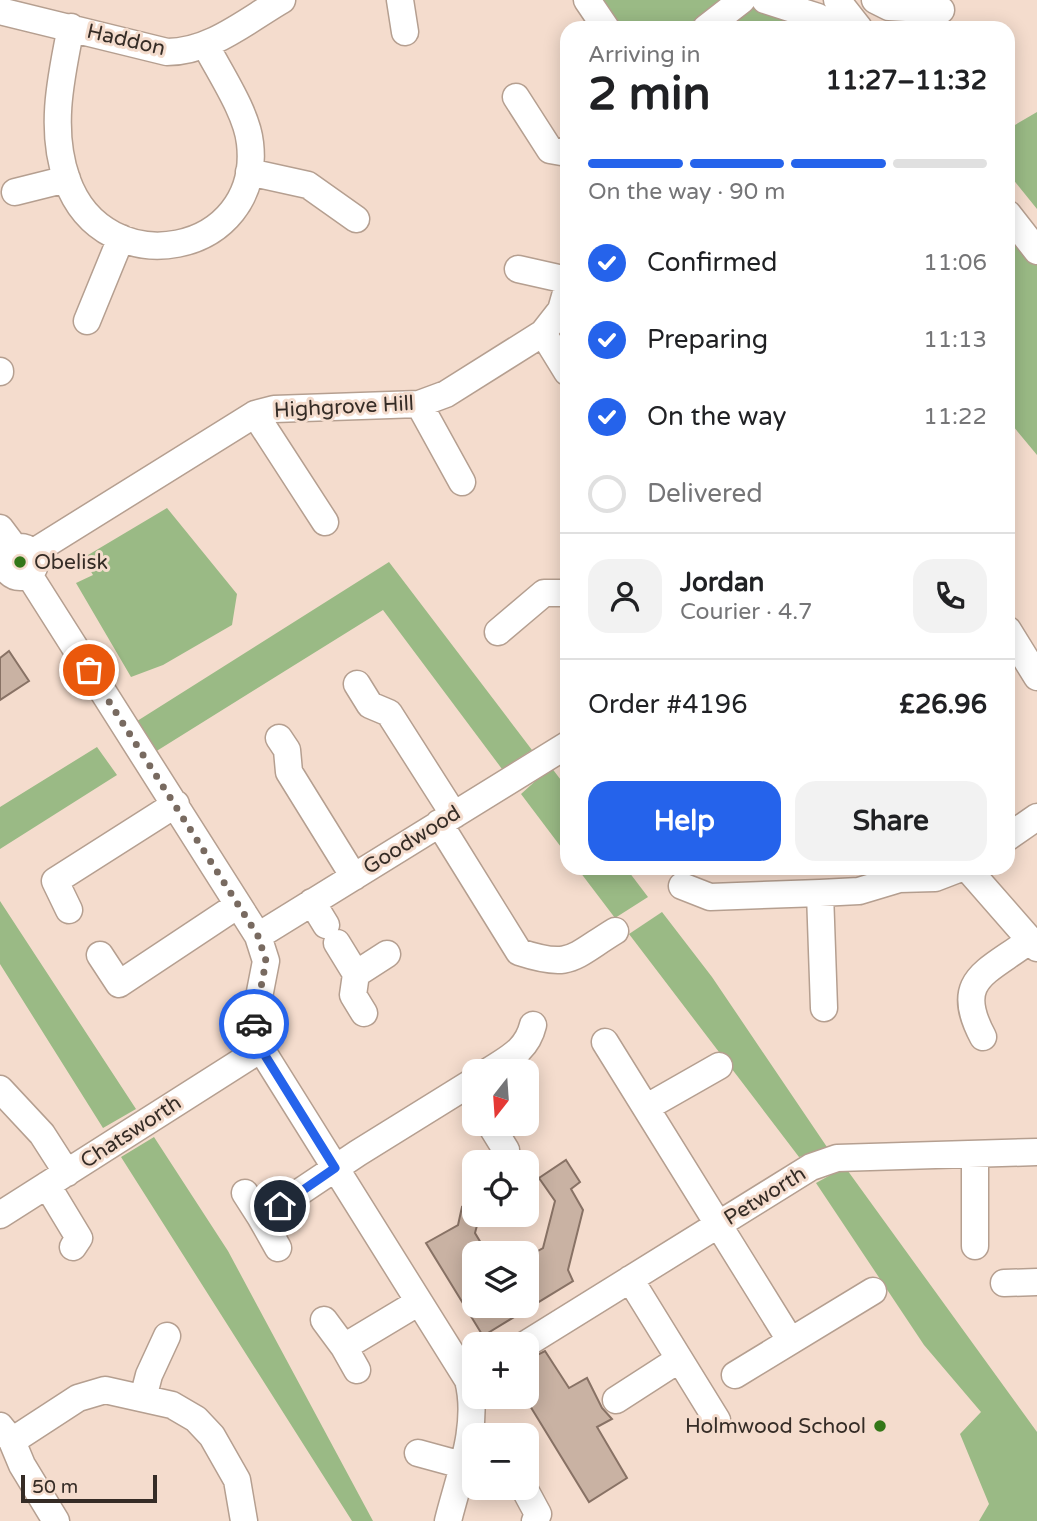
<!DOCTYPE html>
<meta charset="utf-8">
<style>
:root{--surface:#fff;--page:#f2f2f2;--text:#202124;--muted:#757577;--line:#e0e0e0;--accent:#2563eb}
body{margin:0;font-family:"Varela Round",sans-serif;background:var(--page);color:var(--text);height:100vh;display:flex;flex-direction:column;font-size:26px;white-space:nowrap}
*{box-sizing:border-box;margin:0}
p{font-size:23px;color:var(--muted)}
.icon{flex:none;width:38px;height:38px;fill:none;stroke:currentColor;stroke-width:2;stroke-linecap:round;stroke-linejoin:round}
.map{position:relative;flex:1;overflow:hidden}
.drawer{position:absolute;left:560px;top:21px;width:455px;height:854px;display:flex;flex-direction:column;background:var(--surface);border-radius:21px;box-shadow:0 4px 18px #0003}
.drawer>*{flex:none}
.needle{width:46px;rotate:197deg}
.fabs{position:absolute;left:462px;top:1059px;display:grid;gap:14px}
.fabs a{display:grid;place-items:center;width:77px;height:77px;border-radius:14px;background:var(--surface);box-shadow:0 4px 18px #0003;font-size:35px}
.scale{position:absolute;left:21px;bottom:18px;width:136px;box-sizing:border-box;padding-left:7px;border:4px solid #352c26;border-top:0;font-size:19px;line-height:24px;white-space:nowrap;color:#352c26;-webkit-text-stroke:5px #f4dccd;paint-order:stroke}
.pin{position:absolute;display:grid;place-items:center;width:60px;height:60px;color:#fff;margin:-30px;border:4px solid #fff;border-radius:50%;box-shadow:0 2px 7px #0007}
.courier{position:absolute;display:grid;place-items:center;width:70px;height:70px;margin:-35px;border:5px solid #2563eb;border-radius:50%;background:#fff;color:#222;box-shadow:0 2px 9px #0007}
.headline em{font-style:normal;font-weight:700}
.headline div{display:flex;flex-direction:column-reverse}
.headline{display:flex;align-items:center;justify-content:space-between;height:119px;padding:0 28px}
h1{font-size:46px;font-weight:700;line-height:52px}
.bar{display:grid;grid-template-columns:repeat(4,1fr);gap:10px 7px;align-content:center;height:84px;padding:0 28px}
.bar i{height:9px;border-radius:5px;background:var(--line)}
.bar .current{background:var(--accent)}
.bar p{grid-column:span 4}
.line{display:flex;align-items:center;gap:18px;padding:0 28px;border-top:2px solid var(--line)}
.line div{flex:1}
.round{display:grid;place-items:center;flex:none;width:74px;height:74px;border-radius:21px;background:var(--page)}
ol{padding:0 28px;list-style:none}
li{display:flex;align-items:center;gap:21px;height:77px}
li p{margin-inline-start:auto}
li .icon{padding:7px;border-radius:50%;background:var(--accent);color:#fff;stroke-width:4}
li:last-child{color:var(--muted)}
li i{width:38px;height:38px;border:4px solid var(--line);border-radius:50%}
.action{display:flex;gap:14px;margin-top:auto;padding:14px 28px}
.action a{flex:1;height:80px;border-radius:21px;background:var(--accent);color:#fff;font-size:28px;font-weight:700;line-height:80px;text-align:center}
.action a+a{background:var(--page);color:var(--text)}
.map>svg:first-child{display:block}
</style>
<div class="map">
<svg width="1037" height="1521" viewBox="0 0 1037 1521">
<rect width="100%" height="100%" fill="#f4dccd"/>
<path fill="#9aba85" d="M587,0h171l65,28h-216z
M1037,112v97l-29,-36v-44z
M1008,226l29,33v196l-29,-35z
M167,508l70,86 -5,31 -69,40 -32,12 -55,-94 17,-8 -10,-17z
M389,562l143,188 -30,19 -119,-159 -228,142 -21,-29z
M97,747l20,28 -117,74v-42z
M551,767l16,21v67l-46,-61z
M577,868h49l22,29 -33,21z
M0,901l136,208 -33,19 -103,-164z
M662,912l50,65 117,173 -30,7 -170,-223z
M154,1137l74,114 145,270h-21l-231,-364z
M845,1167l192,265v89h-58l10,-17 -29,-70 21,-22 -57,-67 -108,-162z"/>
<path fill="#c9b2a3" stroke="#887265" stroke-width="2" d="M9,651l20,30 -29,19v-42z
M566,1160l14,22 -9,7 12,21 -15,60 5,11 -90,55 -57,-93 32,-18 4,-18 12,2v5h6l-5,19 12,20h-13v53h53v-49l16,-9 12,-47 -16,-23z
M545,1351l24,37 18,-10 15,30 10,11 -15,8 30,51 -38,24 -62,-101v-41z"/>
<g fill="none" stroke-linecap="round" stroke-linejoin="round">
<g stroke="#b59f90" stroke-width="29">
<path id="minor" d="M400,0l5,32
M587,0l19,28
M765,0l53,17 21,11
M837,0l22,28
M875,0l14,7 52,3
M0,11l167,41c43,0 79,-31 115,-52
M71,27c-10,50 -22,103 -4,153 38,106 196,76 183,-37 -3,-30 -30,-70 -44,-97
M706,28l36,-28
M516,97l34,53 17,3
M249,172l59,13 48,34
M15,192l52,-13
M1008,214l29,37
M518,269l49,11
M87,321l34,-83
M543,333l24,39
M0,371v1
M419,404l43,78
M255,414l70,108
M0,528l15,20
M5 562a15 15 0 1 1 30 0a15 15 0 1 1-30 0Z
M32,553l223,-139 19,-5 145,-5 27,-10 97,-61 18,-23 6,-21
M29,575l229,361 8,25 -13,67 8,21 207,331c12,46 -9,96 -20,141
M1008,630l29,47
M498,632l46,-39h23
M357,684l13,21 19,8 65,102
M279,738l8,12 2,22 65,105
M439,823l80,129c52,17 52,6 96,-21
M1008,837l29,-20
M967,868l70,80
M682,886l28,11 110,-4 39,-2 40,-12 36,-1 26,-10
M820,893l4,115
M312,902l14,23
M69,910l-14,-29 121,-77
M258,936l309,-191
M337,943l19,31 31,-20
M100,955l19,29 119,-79
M356,974l-3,21 11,18
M983,1037c-31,-58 4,-64 47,-97
M605,1042l185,298
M489,1071c20,-13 38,-21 44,-46
M0,1089l42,45 25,39
M647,1107l72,-41
M490,1124l16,26
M47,1185l32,53 -6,9
M245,1193l16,25
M0,1215l261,-166
M975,1246v-92
M278,1248l-17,-30 97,-65 116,-72
M630,1279l87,141
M1004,1283l33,-1
M324,1320l20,27 75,-45
M526,1344l285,-177 26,-9 200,-6
M344,1347l13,23
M735,1375l138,-84
M143,1398l6,-23 18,-39
M616,1400l62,-40
M0,1426l12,15 66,-43 27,-8 67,15 24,14 16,17 25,44 7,41
M12,1441l10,24 34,56
M418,1453l44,12
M524,1488l14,26 -3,7"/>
</g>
<use href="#minor" stroke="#fff" stroke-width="26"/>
</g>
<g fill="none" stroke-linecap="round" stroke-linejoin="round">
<path stroke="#786a60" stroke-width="7" stroke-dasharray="0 12.6" d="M89,670l169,266 8,25 -12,63"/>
<path stroke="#2563eb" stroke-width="9" d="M254,1024l7,25 74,119 -55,38"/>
</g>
<g fill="#337718" stroke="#f4dccd" stroke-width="2.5">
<circle cx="20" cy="562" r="7"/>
<circle cx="880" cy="1426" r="7"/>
</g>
<g text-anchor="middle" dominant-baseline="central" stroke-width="6" stroke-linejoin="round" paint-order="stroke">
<g font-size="21" fill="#352c26" stroke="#f4dccd">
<text transform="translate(126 40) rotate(13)">Haddon</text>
<text transform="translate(344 407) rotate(-3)">Highgrove Hill</text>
<text transform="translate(412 840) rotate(-32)">Goodwood</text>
<text transform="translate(131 1132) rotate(-33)">Chatsworth</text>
<text transform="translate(765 1196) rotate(-32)">Petworth</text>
</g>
<g font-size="21" fill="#352c26" stroke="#f4dccd" text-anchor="start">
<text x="34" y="562">Obelisk</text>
<text x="866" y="1426" text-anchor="end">Holmwood School</text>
</g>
</g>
</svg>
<div class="fabs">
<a><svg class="needle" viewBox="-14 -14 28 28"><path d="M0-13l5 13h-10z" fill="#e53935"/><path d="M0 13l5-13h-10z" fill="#757577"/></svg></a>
<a><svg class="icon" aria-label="locate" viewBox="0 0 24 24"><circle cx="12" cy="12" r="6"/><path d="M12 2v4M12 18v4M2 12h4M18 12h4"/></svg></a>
<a><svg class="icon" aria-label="layers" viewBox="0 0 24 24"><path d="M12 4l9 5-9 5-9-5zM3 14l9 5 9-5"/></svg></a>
<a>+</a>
<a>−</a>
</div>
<div class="scale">50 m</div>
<div class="pin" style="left:89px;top:670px;background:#ea580c"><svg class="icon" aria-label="bag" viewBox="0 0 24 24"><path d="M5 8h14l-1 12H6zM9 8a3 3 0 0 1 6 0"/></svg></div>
<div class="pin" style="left:280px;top:1206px;background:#1f2937"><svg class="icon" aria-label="home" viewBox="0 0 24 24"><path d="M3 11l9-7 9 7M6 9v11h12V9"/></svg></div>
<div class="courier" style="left:254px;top:1024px"><svg class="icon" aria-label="car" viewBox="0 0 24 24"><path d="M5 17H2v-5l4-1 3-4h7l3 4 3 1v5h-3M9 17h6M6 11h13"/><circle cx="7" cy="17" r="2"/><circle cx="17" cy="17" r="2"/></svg></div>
<section class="drawer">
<div class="headline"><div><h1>2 min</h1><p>Arriving in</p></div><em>11:27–11:32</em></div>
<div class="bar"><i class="current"></i><i class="current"></i><i class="current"></i><i></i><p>On the way · 90 m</p></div>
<ol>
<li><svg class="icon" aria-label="check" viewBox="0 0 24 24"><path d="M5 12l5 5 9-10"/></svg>Confirmed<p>11:06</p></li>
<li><svg class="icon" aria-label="check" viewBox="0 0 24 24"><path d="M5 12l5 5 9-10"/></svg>Preparing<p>11:13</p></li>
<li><svg class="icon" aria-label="check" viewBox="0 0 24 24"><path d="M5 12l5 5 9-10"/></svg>On the way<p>11:22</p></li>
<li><i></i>Delivered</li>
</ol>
<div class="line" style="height:126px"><a class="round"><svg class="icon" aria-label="person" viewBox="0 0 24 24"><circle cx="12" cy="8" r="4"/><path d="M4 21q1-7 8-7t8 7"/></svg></a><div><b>Jordan</b><p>Courier · 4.7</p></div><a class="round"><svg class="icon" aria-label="phone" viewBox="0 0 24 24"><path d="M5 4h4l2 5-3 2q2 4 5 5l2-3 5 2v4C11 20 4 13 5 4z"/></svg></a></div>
<div class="line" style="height:91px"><div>Order #4196</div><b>£26.96</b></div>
<div class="action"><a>Help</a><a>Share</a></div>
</section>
</div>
